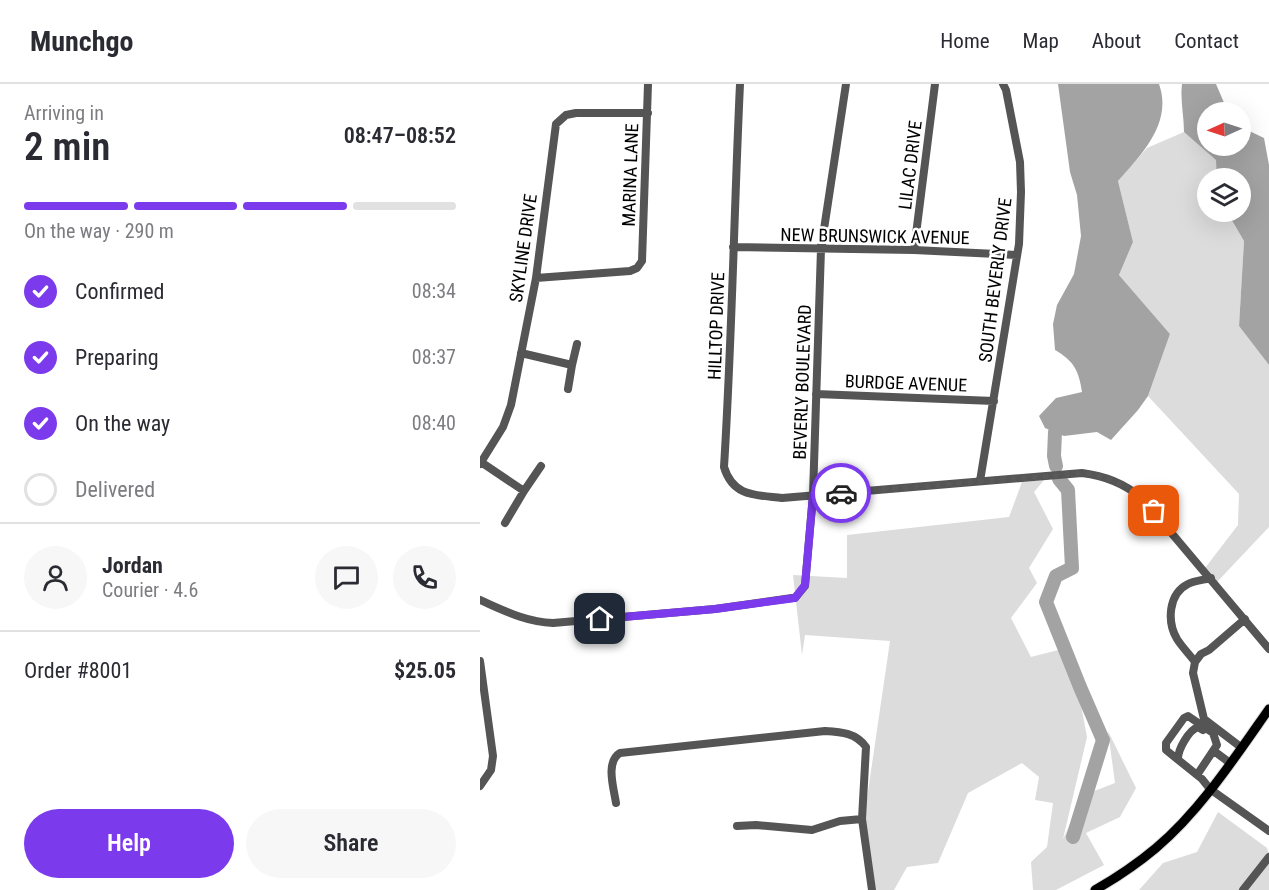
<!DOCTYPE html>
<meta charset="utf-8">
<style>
:root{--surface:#fff;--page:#f7f7f7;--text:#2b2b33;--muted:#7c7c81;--line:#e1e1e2;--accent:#7c3aed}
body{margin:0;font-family:"Roboto Condensed",sans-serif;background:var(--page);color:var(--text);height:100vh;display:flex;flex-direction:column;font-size:22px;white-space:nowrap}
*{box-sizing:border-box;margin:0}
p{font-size:20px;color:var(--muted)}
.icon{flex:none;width:33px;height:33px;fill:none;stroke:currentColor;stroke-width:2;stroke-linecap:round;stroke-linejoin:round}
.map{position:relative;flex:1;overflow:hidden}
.details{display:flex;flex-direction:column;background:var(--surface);width:480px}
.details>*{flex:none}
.needle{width:39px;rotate:267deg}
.fabs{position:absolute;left:717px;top:18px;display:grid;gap:12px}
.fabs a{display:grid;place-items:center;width:54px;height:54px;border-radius:50%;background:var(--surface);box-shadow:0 6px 24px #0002;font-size:30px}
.pin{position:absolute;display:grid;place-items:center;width:51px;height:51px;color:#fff;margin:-26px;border-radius:12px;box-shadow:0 3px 9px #0006}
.courier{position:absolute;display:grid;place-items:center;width:60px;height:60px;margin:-30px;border:4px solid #7c3aed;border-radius:50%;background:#fff;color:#222;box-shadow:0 2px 8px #0007}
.headline em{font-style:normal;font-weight:600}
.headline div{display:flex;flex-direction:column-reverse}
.headline{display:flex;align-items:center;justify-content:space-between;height:102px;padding:0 24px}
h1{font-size:39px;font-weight:600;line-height:45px}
.bar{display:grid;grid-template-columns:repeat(4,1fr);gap:9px 6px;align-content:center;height:72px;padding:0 24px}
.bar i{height:8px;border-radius:4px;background:var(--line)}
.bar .selected{background:var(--accent)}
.bar p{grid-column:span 4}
.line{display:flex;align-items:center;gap:15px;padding:0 24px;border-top:2px solid var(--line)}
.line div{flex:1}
.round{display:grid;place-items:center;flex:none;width:63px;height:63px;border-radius:32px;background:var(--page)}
ol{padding:0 24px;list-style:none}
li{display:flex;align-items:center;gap:18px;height:66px}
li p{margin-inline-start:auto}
li .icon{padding:6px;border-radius:50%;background:var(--accent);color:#fff;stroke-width:4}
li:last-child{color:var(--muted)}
li i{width:33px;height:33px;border:3px solid var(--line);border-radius:50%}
.cta{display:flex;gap:12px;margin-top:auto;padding:12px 24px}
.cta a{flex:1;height:69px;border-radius:36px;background:var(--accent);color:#fff;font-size:24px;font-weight:600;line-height:69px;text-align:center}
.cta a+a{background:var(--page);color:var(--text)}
header{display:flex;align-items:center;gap:36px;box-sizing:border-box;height:84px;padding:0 30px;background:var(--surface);border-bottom:2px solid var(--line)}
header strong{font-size:28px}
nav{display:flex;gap:33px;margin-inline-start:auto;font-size:21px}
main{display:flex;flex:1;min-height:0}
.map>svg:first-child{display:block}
</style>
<header>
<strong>Munchgo</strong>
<nav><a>Home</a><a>Map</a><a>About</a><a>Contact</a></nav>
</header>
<main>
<section class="details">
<div class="headline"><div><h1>2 min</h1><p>Arriving in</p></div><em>08:47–08:52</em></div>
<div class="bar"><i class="selected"></i><i class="selected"></i><i class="selected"></i><i></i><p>On the way · 290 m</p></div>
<ol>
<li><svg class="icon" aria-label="check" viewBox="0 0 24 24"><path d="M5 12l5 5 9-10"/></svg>Confirmed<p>08:34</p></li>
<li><svg class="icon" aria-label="check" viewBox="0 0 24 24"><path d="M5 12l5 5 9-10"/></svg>Preparing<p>08:37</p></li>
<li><svg class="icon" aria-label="check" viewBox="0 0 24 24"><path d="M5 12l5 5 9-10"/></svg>On the way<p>08:40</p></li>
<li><i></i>Delivered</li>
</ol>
<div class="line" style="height:108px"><a class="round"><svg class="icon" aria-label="person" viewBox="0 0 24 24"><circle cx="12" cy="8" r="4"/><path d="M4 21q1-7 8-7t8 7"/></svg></a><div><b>Jordan</b><p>Courier · 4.6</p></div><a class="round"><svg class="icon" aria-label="chat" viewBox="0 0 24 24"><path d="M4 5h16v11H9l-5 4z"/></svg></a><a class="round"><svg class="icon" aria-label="phone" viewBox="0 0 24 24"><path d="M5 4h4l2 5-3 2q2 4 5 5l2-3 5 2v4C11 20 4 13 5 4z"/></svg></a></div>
<div class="line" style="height:78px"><div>Order #8001</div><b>$25.05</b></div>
<div class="cta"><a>Help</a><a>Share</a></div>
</section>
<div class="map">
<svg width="789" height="806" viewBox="0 0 789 806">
<rect width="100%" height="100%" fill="#fff"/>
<path fill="#dcdcdc" d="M704,48l33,28v18h-9v34h19l17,29 -5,85 30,39v162l-52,55 -12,-14 33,-43 1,-31 -91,-98 22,-62 -51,-59 14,-33 -15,-61 29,-33z
M564,396l-10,12 19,37 -24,39 8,15 -26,35 20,39 31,-8 19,56 6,32 -24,102 21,-44 31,-12 -7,-52 28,57 -16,29 -34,16 18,32 -48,25h-23l-2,-28 16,-15 6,-44 -18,-3 4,-23 -17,-14 -54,30 -30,70 -31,4 -13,23h-19l-11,-71 26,-178 -85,-6 -3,20 -9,-80 54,3v-43l162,-18 13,-35z
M738,728l49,36 2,6v36h-130l24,-27 34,-11z"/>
<path fill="#a3a3a3" d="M578,0h101c14,39 -18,71 -41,97l15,61 -14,33 51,59 -22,62 -10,14 -27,30 -14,-8 -33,4 -19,-8 -6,-12 17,-18 26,-6c-3,-21 -8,-31 -27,-42l-2,-26 4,-19 17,-31 7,-38 -4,-41 -7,-23z
M702,0h34l12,28h-20v34h32l1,-19 23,11 5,27v200l-30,-39 5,-85 -17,-29h13v-34h-23l-1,-18 -32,-28c0,-16 -4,-32 -2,-48z"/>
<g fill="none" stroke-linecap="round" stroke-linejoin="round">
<path stroke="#a3a3a3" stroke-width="14" d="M575,348l-1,24 2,10
M579,395l9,11 4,78 -16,8 -10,26 34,85 23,53 -30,97"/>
<g stroke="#dbdbdb" stroke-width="11">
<path id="major" d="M615,806c21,-12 42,-26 61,-42 44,-37 80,-92 113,-139"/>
</g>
<path stroke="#555" stroke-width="8" d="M260,0c-6,128 -8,255 -16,383 9,30 32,28 58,31l300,-25c23,3 41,10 60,25l127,151
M253,163l181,3 103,5
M434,166l21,-166
M56,194l94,-7 7,-3 5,-7 6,-177
M41,269l51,12 -4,24
M92,281l5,-21
M336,310l178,7
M1,378l43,29
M0,380l23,-37 8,-22 25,-127 20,-154 10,-9 10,-2h72
M500,397l39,-237 2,-52 -1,-30 -14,-72 -3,-6
M25,439l19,-32 17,-25
M0,516c25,11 46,22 73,23l162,-14 77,-11h3l10,-12 8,-91 8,-246 25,-165
M0,577l13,95 -2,14 -11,16
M715,578c-5,-7 -13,-15 -18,-23 -10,-17 -9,-45 11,-55 6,-3 15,-4 23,-6
M762,664l-38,-29 -11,-46 2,-11 6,-8 8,-4 36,-31
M734,667l16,12
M698,675c0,-10 11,-29 20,-32l5,3
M717,691l20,-30 -4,-12 -25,-17 -4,2 -18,25v7l36,29 8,10 59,42
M136,719c-2,-14 -11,-41 4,-50l205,-22c17,1 31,2 41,16l-4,72 10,71
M257,742l19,-1 56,5 28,-9 22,-2
M763,806l26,-33"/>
<use href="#major" stroke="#000" stroke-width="9"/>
</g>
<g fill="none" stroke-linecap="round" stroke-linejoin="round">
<path stroke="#595959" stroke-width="6" stroke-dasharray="0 10.8" d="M361,409l241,-20c30,4 51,15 72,38"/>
<path stroke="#7c3aed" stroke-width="8" d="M120,535l115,-10 80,-11 10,-13 8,-90 28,-2"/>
</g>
<g text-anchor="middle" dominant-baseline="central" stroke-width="5" stroke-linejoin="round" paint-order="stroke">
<g font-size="18" fill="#000" stroke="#fff">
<text transform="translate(430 81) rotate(-83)">LILAC DRIVE</text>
<text transform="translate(150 91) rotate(-88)">MARINA LANE</text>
<text transform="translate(395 152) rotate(1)">NEW BRUNSWICK AVENUE</text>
<text transform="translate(43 164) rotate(-82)">SKYLINE DRIVE</text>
<text transform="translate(515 196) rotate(-83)">SOUTH BEVERLY DRIVE</text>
<text transform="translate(236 242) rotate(-88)">HILLTOP DRIVE</text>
<text transform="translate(322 298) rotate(-88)">BEVERLY BOULEVARD</text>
<text transform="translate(426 299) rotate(2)">BURDGE AVENUE</text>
</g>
</g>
</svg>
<div class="fabs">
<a><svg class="needle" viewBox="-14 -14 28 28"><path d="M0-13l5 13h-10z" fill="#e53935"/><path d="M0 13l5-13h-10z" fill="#7c7c81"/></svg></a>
<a><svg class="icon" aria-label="layers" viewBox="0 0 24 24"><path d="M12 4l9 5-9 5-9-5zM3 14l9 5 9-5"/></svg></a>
</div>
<div class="pin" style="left:674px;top:427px;background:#ea580c"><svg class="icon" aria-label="bag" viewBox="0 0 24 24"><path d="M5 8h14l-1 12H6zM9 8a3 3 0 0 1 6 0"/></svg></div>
<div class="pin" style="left:120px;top:535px;background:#1f2937"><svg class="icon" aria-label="home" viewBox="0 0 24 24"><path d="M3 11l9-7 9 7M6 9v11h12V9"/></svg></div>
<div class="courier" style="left:361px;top:409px"><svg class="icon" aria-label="car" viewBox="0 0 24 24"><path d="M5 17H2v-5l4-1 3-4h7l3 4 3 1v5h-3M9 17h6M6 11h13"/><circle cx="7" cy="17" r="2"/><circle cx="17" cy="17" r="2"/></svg></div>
</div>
</main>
